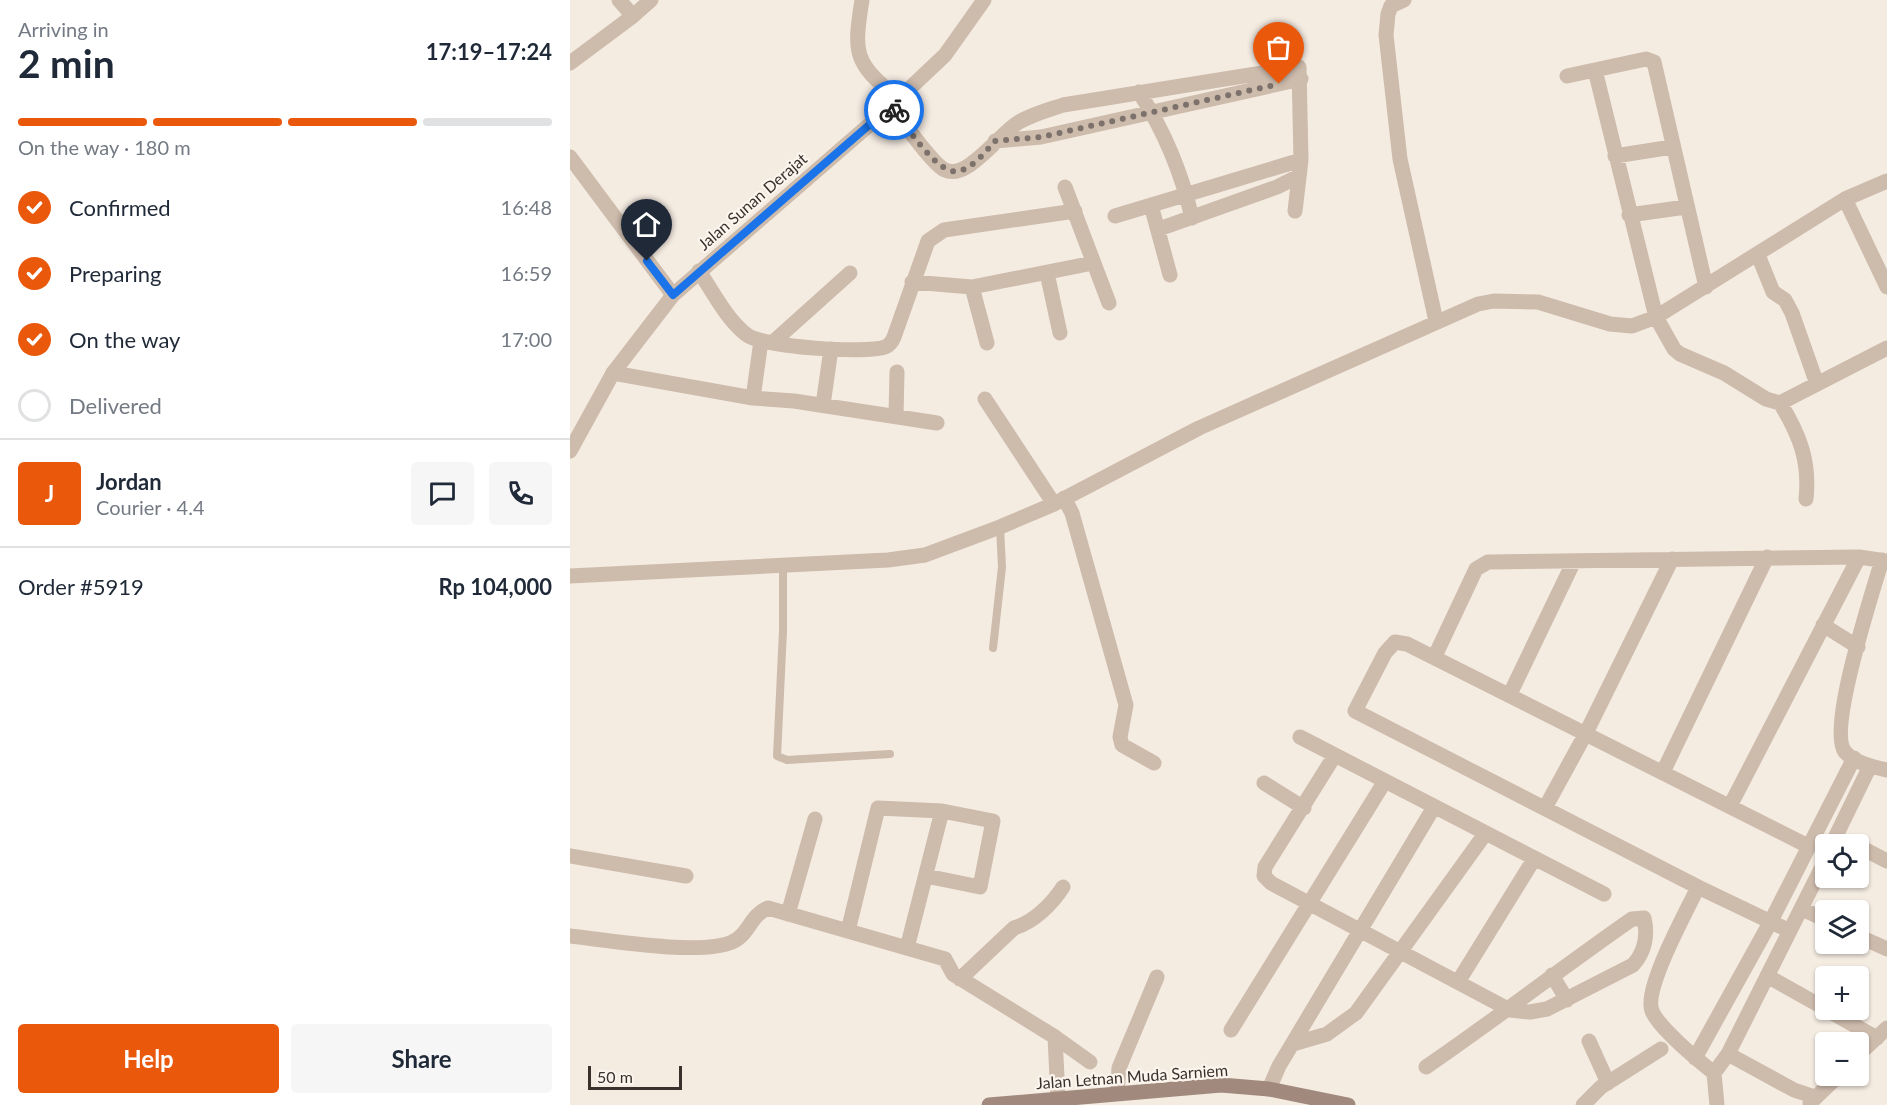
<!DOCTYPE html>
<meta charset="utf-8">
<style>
:root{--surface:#fff;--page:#f6f6f7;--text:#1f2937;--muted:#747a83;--line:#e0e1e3;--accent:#ea580c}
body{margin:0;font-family:Lato,sans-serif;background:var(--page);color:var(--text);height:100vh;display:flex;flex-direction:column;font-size:22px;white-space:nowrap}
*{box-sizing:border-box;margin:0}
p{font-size:20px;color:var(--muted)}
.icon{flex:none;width:33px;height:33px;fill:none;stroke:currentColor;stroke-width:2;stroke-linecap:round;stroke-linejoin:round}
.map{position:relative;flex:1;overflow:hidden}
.side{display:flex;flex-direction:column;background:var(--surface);width:570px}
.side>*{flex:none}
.buttons{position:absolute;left:1245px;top:834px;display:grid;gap:12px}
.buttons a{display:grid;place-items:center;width:54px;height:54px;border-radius:6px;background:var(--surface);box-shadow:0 2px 4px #0004;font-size:30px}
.scale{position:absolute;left:18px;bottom:15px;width:94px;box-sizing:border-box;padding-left:6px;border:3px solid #3b302b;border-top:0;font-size:16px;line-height:21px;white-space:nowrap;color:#3b302b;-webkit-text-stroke:4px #fbf5ee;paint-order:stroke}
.pin{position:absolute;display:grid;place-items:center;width:51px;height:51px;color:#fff;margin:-62px -26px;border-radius:50% 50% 50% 0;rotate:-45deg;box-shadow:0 0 6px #0007}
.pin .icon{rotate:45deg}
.courier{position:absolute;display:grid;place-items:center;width:60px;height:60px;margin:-30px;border:4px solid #1a73e8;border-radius:50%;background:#fff;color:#222;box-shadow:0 2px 8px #0007}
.headline em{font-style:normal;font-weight:700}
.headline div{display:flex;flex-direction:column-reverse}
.headline{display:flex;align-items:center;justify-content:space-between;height:102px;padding:0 18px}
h1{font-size:39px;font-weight:700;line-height:45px}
.bar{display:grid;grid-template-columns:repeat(4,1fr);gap:9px 6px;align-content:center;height:72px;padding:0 18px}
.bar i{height:8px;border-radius:4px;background:var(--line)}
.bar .selected{background:var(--accent)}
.bar p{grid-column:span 4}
.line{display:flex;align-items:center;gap:15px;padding:0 18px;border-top:2px solid var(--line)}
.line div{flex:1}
.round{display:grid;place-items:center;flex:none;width:63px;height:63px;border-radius:6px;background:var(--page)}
ol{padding:0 18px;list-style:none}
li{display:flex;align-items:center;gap:18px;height:66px}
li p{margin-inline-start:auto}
li .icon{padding:6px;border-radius:50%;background:var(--accent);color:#fff;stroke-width:4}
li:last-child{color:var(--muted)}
li i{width:33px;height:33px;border:3px solid var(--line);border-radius:50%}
.primary-button{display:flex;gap:12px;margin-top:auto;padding:12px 18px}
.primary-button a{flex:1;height:69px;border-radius:6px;background:var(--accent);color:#fff;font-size:24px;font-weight:700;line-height:69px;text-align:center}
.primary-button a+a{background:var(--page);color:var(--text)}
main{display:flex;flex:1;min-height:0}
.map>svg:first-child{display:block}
</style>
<main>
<section class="side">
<div class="headline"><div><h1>2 min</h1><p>Arriving in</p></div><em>17:19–17:24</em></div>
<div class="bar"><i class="selected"></i><i class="selected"></i><i class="selected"></i><i></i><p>On the way · 180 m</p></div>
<ol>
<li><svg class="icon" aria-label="check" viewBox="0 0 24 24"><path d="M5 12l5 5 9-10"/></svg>Confirmed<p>16:48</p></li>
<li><svg class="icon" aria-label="check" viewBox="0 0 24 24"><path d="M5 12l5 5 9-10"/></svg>Preparing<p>16:59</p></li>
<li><svg class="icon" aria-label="check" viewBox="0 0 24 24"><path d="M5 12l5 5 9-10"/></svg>On the way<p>17:00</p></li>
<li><i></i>Delivered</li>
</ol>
<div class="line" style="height:108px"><b class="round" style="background:var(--accent);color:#fff">J</b><div><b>Jordan</b><p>Courier · 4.4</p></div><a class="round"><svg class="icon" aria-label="chat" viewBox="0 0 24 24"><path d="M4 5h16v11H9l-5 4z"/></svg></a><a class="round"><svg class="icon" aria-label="phone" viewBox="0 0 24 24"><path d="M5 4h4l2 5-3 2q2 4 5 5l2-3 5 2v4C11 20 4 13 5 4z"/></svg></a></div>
<div class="line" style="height:78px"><div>Order #5919</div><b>Rp 104,000</b></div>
<div class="primary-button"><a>Help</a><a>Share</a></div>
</section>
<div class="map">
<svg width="1317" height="1105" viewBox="0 0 1317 1105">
<rect width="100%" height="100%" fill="#f4ebe1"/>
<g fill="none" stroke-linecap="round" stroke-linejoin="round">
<path stroke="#cdbbac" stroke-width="8" d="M213,565v66l-6,125 10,4 103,-6
M423,648l9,-81 -2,-40"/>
<path stroke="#cdbbac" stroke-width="15" d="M49,0l14,16
M292,0c-9,55 -7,63 35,98
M834,0l-13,6 -3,8 -2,21 14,124 36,162
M0,63l63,-47 18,-16
M1025,70l61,247 18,32 6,5 44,19 42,26 14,4c20,32 30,59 26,96
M997,76l79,-17 8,3 52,225
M569,92c24,37 43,82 53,126
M321,106c10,13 41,58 54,64 22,11 55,-37 74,-48 14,-8 29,-12 44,-17l236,-38 2,93 -6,51
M425,141l46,-4 260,-58
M1045,156l57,-9
M0,157l103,138
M495,187l44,116
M1275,199l42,88
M581,205l19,70
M1059,215l57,-8
M545,216l186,-56
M589,229l118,-42 22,-11
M1188,255l15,37 12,8 7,13 25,71
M129,271c14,21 28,49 48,64 16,12 119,19 138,12 5,-2 7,-5 9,-10l34,-96 16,-11 131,-19
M477,273l13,60
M342,282l60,5 121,-24
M402,287l15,56
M202,343l78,-70
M43,373l140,25 41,3 143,22
M183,398l8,-57
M415,399l69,105
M1210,403l107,-55
M253,405l8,-56
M326,416l1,-44
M494,498l8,15 54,192 -6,32 2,8 32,18
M1312,560c-9,31 -55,170 -37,192 10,11 29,15 42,18
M0,576l318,-16 37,-5 75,-28 54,-23 145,-76 279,-124 16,-3 44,1 72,22 22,2 24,-9 189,-118 42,-18
M1253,625l35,22
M865,656l41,-87 12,-7 371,-5 28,4
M940,694l64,-133
M730,737l304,157
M765,755l-70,112 -1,9 7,7 239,127 20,2 17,-3 86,-44c12,-13 15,-30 11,-47l-12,1c-69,48 -136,100 -206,148
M1093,772l104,-215
M694,783l40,25
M1160,806l129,-249
M975,808l41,-75 86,-174
M1262,844l38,-78
M1288,846l29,15
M0,856l116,20
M1128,887c-11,24 -55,102 -46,124 7,17 47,50 62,62l3,32
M1232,909l24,11
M218,914l27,-95
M278,931l30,-123 64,3 51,10 -13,66 -54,-11
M1220,931l-92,-44 -343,-176 30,-58 10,-11 12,2 401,202
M0,936c36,4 131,20 162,6 17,-7 18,-27 36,-34l177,51 8,15 102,63 35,25
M1288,936l29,13
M337,948l35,-137
M982,975l15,25
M1197,976l59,33
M390,979l54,-51c20,-6 38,-24 49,-41
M888,982l76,-123
M1257,1010l50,28
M661,1030l154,-249
M485,1037l3,61
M1019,1041l19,42
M723,1044l34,-10 29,-21 129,-179
M1158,1054l66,36 21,7
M1288,1055l29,-27
M1125,1058l76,-137 83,-163
M1144,1073l14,-19 98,-195
M699,1089l10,-23 155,-259
M547,1093l2,-25 38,-91
M1240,1103l28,-27
M1013,1105l18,-18 60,-38"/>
<path stroke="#cdbbac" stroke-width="15" d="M0,451l43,-78 60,-78 218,-189 54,-51 39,-55"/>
<path stroke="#a18a7d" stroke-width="15" d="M419,1105l232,-20 48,4 79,16"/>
</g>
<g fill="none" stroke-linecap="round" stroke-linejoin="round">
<path stroke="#7c716b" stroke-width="6" stroke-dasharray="0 10.8" d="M324,110c13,16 45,68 66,61 15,-5 25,-19 35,-30l46,-4 238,-53"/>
<path stroke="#1a73e8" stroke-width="8" d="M77,261l26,34 218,-189 3,4"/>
</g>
<g text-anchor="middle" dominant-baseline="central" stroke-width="4.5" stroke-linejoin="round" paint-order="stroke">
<g font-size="16" fill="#3b302b" stroke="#fbf5ee">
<text transform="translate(182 201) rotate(-41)">Jalan Sunan Derajat</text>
<text transform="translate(562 1076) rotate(-4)">Jalan Letnan Muda Sarniem</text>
</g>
</g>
</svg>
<div class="buttons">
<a><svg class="icon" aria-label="locate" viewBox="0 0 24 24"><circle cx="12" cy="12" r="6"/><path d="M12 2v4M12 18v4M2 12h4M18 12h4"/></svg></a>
<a><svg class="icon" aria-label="layers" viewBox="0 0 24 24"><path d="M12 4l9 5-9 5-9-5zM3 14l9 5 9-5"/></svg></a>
<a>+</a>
<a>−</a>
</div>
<div class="scale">50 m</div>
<div class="pin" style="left:709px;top:84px;background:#ea580c"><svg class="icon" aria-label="bag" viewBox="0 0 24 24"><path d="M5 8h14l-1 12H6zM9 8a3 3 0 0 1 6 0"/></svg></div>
<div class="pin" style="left:77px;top:261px;background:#1f2937"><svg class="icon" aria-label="home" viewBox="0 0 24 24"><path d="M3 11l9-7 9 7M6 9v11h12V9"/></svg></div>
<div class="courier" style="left:324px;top:110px"><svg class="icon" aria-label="bike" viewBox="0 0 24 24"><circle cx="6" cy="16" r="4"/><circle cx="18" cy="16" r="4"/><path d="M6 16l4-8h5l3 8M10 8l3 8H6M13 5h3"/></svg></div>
</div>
</main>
